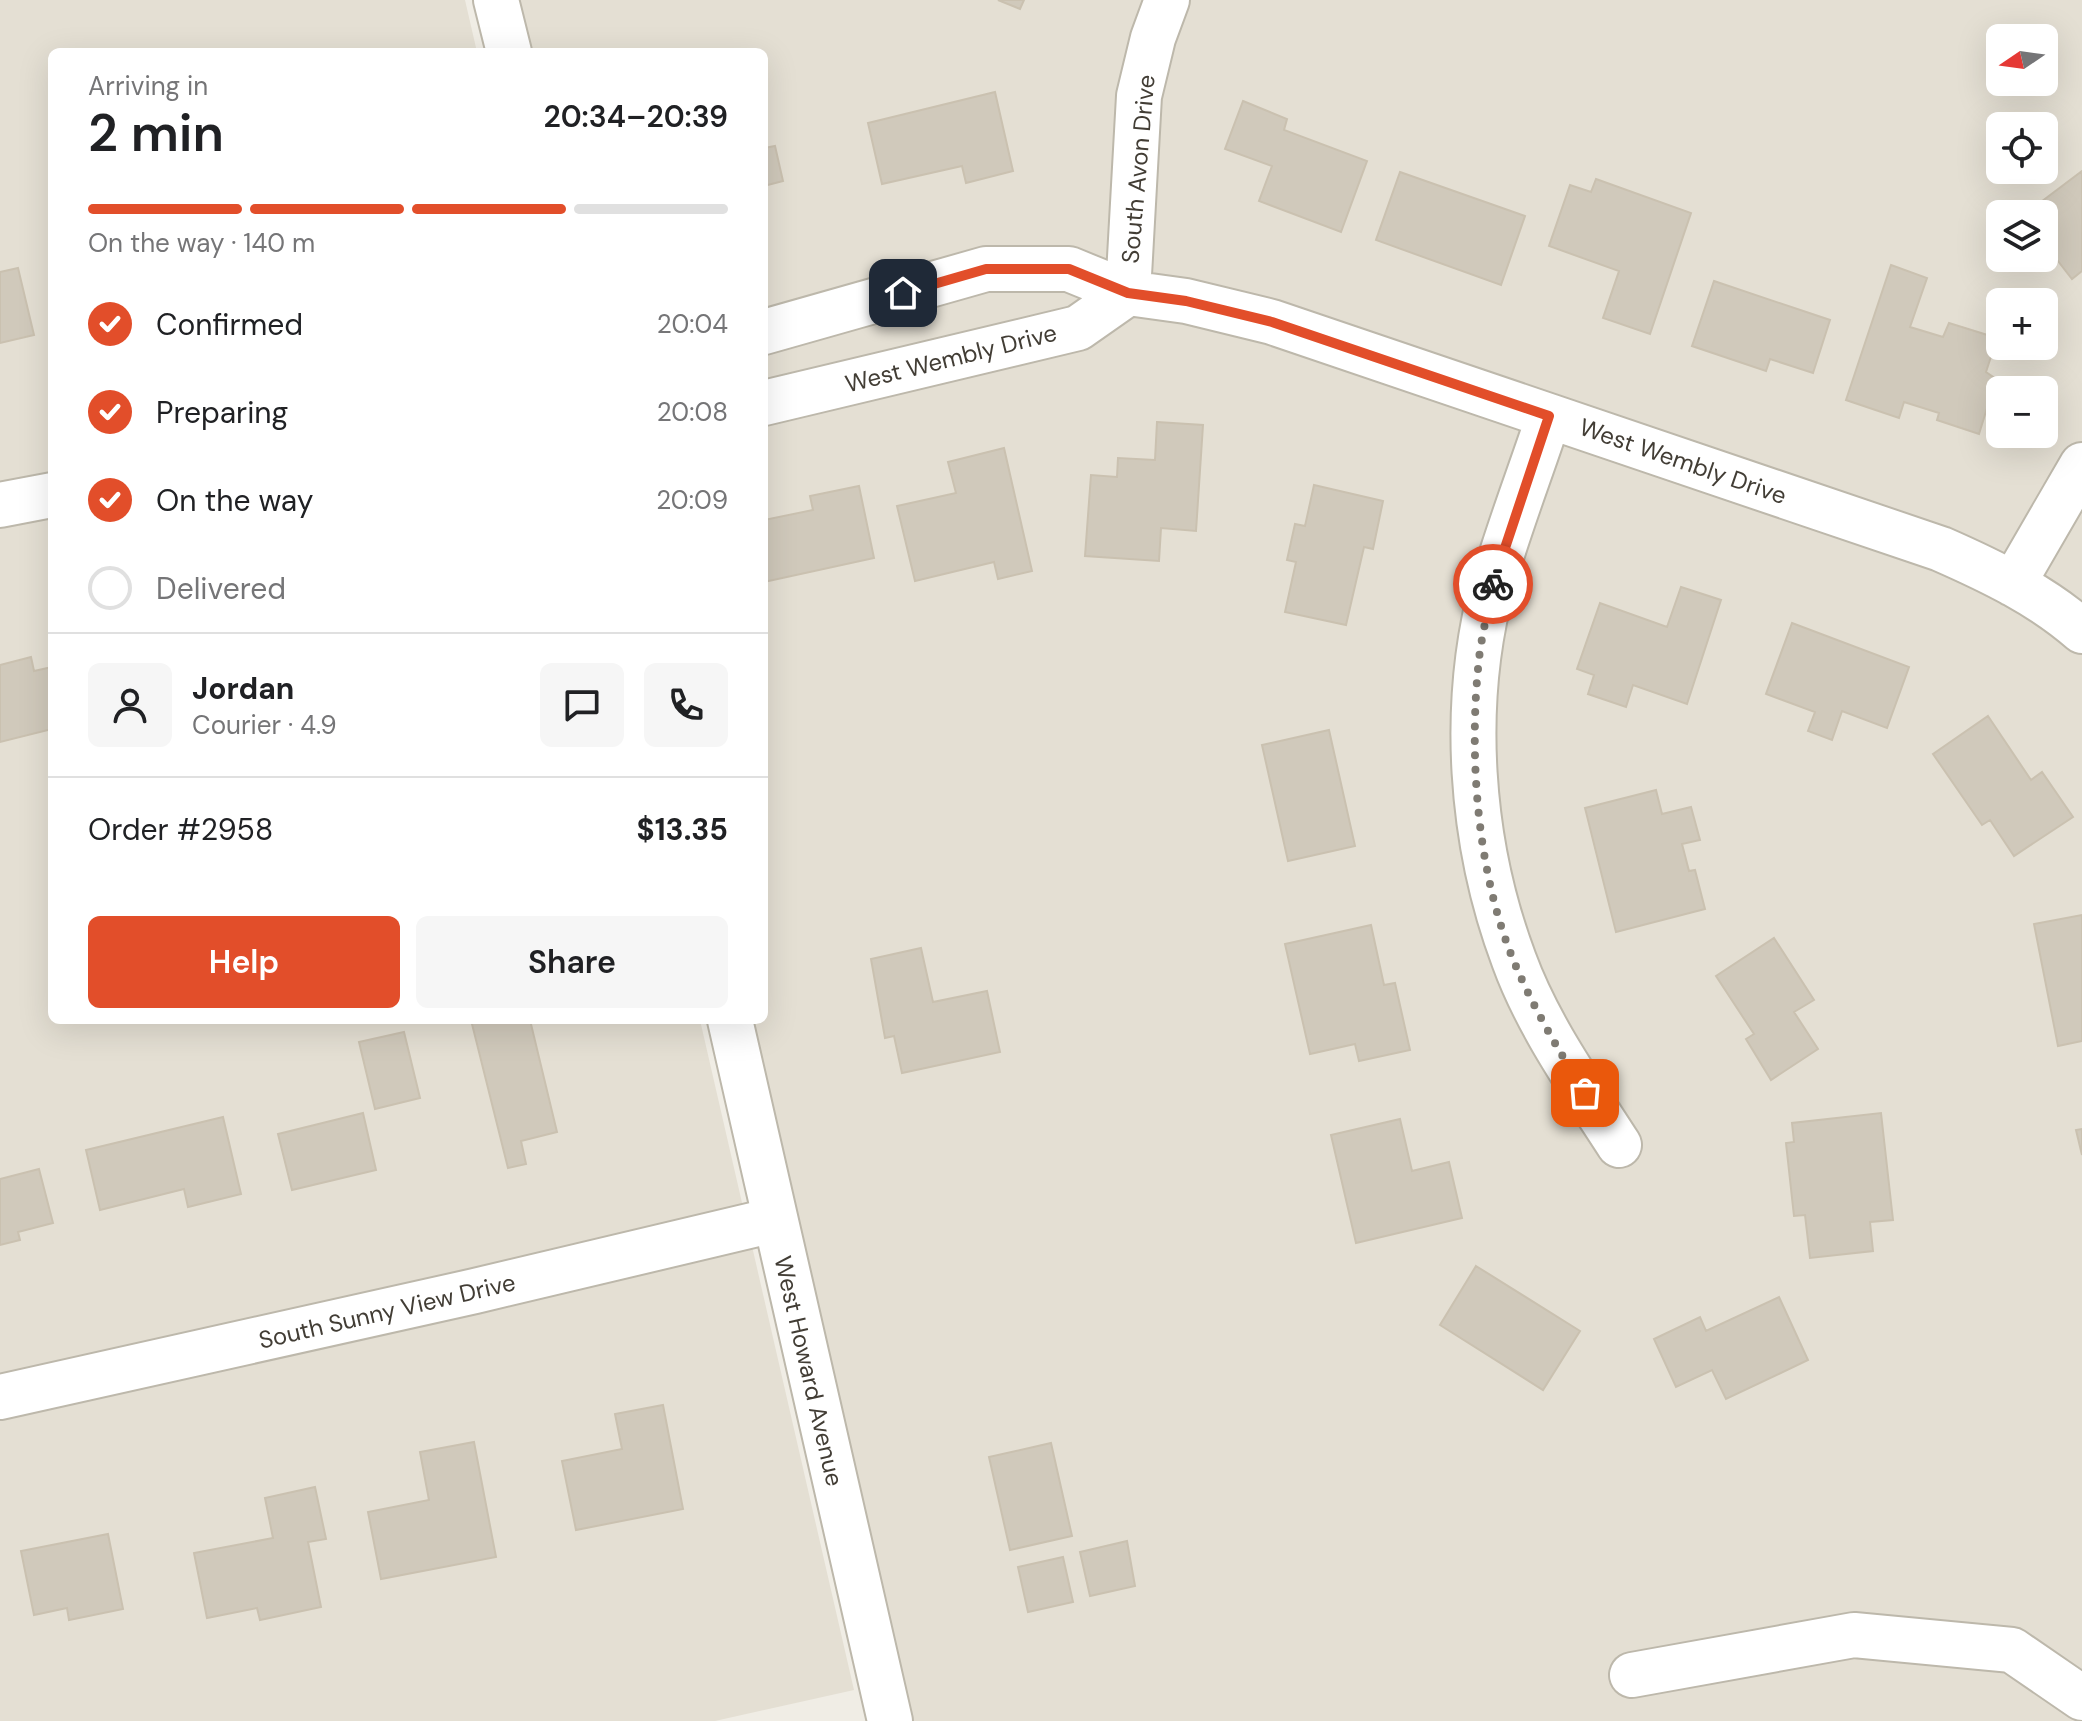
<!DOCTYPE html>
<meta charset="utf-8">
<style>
:root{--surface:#fff;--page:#f6f6f6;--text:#202124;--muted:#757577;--line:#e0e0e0;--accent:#e24e2a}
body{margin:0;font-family:"DM Sans",sans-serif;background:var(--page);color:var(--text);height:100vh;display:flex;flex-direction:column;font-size:30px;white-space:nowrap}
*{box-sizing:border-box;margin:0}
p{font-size:26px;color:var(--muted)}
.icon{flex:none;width:44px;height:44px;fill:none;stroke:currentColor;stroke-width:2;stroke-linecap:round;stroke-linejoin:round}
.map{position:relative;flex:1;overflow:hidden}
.sheet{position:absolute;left:48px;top:48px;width:720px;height:976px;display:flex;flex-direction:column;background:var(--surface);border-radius:12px;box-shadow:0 8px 32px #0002}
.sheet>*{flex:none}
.needle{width:52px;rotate:257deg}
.tools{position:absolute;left:1986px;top:24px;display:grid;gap:16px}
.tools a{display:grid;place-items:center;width:72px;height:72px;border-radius:12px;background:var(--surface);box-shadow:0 8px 32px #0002;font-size:40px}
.pin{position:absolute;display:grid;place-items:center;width:68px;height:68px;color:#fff;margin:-34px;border-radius:16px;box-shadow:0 4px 12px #0006}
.courier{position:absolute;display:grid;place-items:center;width:80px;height:80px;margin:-40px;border:6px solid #e24e2a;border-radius:50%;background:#fff;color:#222;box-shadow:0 2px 10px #0007}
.headline em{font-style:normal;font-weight:600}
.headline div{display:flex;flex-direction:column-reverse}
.headline{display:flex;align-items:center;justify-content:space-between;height:136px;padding:0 40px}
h1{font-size:52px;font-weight:600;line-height:60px}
.bar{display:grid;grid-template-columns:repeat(4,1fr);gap:12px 8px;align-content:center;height:96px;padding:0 40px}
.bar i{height:10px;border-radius:6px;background:var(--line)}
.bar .current{background:var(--accent)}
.bar p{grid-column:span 4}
.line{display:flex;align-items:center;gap:20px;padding:0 40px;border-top:2px solid var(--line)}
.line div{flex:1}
.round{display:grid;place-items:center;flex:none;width:84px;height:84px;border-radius:12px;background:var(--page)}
ol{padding:0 40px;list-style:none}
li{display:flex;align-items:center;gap:24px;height:88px}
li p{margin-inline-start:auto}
li .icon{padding:8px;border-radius:50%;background:var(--accent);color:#fff;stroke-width:4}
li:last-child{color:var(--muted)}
li i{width:44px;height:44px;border:4px solid var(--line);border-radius:50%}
.primary-button{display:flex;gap:16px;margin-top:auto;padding:16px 40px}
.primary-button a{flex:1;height:92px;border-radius:12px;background:var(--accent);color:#fff;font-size:32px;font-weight:600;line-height:92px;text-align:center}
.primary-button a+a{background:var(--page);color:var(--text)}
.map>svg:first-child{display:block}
</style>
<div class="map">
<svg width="2082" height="1721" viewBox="0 0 2082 1721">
<rect width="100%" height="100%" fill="#f0ede5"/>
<path fill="#e4dfd3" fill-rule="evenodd" d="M0,0h465l12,52h-425v968h648l154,670 -139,31h-715z
M512,0h1570v1721h-1176l-158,-701h16v-968h-240zM2000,38h44v44h-44zM2000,126h44v44h-44zM2000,214h44v44h-44zM2000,302h44v44h-44zM2000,390h44v44h-44z"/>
<path fill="#d0c9bb" stroke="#cac1b0" stroke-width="2" d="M998,0h26l-4,9z
M995,92l18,79 -47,12 -4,-17 -80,18 -14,-61z
M1243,101l44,18 -3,11 83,31 -26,71 -82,-31 13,-35 -47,-17z
M775,146l8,35 -19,5v-38z
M2082,171v100l-10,8 -28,-36v-29h-19z
M1400,172l125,44 -24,69 -125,-45z
M1596,179l95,34 -41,121 -47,-16 16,-47 -70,-25 21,-61 21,7z
M1891,265l36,13 -17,49 33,10 6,-14 48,15 -11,34 10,7 -17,55 -42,-14 2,-7 -35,-11 -5,16 -53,-18z
M18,268l16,67 -34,8v-71z
M1714,281l116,39 -17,53 -43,-14 -4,12 -74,-25z
M1157,422l46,3 -7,106 -35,-3 -2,33 -74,-5 6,-81 26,2 1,-19 37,2z
M1004,448l28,123 -34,8 -4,-17 -79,19 -18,-75 59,-13 -8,-31z
M1314,485l69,16 -10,48 -9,-2 -18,78 -61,-13 11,-50 -9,-2 8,-36 10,2z
M859,486l15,72 -110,24v-62l49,-10 -3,-14z
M1681,587l40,13 -34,104 -54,-19 -7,22 -38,-13 6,-19 -17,-6 23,-66 67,24z
M1792,623l117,44 -22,61 -45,-17 -10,29 -24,-9 7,-19 -49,-18z
M31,657l3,14 18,-4v62l-52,13v-77z
M1988,716l43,64 11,-8 31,45 -59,39 -24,-36 -8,5 -49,-71z
M1329,730l26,116 -67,15 -26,-116z
M1656,790l6,24 29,-7 9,33 -18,4 7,27 6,-1 10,39 -89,23 -31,-124z
M2082,915v126l-24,5 -24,-122z
M1371,925l13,60 11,-2 15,67 -51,11 -4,-17 -45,10 -25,-110z
M1774,938l40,62 -20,12 24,37 -47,31 -25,-41 8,-5 -38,-58z
M921,948l12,54 54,-11 13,61 -98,21 -8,-37 -9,2 -14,-79z
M471,1020h59l27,112 -36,9 5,23 -18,4z
M404,1032l16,66 -45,11 -16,-67z
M363,1113l13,57 -84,20 -14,-56z
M1881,1113l12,107 -23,2 3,29 -63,7 -5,-43 -11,1 -8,-73 8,-1 -2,-19z
M223,1117l18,77 -53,13 -4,-18 -84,21 -14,-60z
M1400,1119l12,52 37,-9 13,56 -106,25 -25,-108z
M2082,1129v26l-6,-25z
M39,1169l14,54 -35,9 2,8 -20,5v-66z
M1476,1266l104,65 -37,59 -103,-65z
M1779,1297l29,63 -82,39 -14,-29 -36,17 -22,-48 46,-22 6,14z
M663,1405l20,104 -107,21 -14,-69 60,-12 -7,-35z
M474,1442l22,115 -115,22 -13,-67 61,-12 -9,-48z
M1051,1443l21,93 -62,14 -21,-93z
M315,1487l11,52 -18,3 13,65 -61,13 -3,-12 -50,10 -13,-65 79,-15 -8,-40z
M108,1534l15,75 -54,11 -2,-12 -33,7 -13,-64z
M1127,1541l8,45 -45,10 -10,-44z
M1063,1557l10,45 -45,10 -10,-45z"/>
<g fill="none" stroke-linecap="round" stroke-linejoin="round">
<g stroke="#bdb8ab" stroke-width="48">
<path id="minor" d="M1128,293l11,-197 14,-58 14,-38
M764,332l222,-63h83l59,24 58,8 86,21 669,227c50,22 100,46 141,82
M764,403l314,-75 50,-35
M1549,416c-18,55 -40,111 -56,167 -33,121 -23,260 21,377 24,66 67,126 105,185
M0,505l52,-10
M2013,584l69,-119
M0,1397l475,-106 299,-71
M1632,1675l222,-40 158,15 70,48"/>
</g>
<g stroke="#bdb8ab" stroke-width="48">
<path id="tertiary" d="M496,0l13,52
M730,1020l160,701"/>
</g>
<use href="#minor" stroke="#fff" stroke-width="44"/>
<use href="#tertiary" stroke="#fff" stroke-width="44"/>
</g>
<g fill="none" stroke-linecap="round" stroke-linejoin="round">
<path stroke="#7f7b73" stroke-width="8" stroke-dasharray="0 14.4" d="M1493,584c-5,28 -13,57 -15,85 -9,93 0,208 37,295 19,45 44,87 70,129"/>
<path stroke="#e24e2a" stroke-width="10" d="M903,293l83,-24h83l59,24 58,8 86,21 277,94 -56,168"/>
</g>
<g text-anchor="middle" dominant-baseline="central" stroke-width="8" stroke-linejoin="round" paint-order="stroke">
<g font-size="24" fill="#423d35" stroke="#fff">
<text transform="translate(1138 169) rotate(-85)">South Avon Drive</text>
<text transform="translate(951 358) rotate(-14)">West Wembly Drive</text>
<text transform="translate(1683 461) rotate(19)">West Wembly Drive</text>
<text transform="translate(387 1311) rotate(-13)">South Sunny View Drive</text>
<text transform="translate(809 1371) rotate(77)">West Howard Avenue</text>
</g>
</g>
</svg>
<div class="tools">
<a><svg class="needle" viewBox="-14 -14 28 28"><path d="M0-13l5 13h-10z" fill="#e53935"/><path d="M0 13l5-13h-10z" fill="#757577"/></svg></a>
<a><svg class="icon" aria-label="locate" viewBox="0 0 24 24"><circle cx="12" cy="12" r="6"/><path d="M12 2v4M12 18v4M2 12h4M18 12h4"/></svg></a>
<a><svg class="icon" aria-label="layers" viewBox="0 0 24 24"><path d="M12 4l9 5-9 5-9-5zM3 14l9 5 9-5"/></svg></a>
<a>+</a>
<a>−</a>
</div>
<div class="pin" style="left:1585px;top:1093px;background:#ea580c"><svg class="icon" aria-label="bag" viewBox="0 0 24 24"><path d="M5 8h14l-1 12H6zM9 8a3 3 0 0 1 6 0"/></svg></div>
<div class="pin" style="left:903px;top:293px;background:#1f2937"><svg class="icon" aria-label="home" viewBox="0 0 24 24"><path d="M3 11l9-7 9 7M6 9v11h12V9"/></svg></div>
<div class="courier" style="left:1493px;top:584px"><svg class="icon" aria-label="bike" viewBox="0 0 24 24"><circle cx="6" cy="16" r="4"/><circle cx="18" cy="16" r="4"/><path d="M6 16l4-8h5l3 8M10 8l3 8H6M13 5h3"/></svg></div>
<section class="sheet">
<div class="headline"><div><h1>2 min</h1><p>Arriving in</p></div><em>20:34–20:39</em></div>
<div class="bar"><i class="current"></i><i class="current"></i><i class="current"></i><i></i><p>On the way · 140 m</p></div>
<ol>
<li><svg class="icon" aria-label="check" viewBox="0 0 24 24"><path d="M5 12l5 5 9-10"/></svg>Confirmed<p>20:04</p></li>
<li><svg class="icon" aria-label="check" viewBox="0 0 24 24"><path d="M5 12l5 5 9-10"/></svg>Preparing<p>20:08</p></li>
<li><svg class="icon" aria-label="check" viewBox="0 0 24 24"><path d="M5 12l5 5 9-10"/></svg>On the way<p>20:09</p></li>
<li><i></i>Delivered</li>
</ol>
<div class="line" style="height:144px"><a class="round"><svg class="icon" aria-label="person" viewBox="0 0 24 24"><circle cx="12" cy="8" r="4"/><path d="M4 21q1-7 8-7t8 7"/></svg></a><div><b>Jordan</b><p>Courier · 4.9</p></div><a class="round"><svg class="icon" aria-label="chat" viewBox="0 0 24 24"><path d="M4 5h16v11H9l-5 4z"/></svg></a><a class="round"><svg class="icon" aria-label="phone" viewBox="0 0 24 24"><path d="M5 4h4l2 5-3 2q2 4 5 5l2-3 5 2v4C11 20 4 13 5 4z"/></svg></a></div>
<div class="line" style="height:104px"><div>Order #2958</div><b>$13.35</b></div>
<div class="primary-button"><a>Help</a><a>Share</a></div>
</section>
</div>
